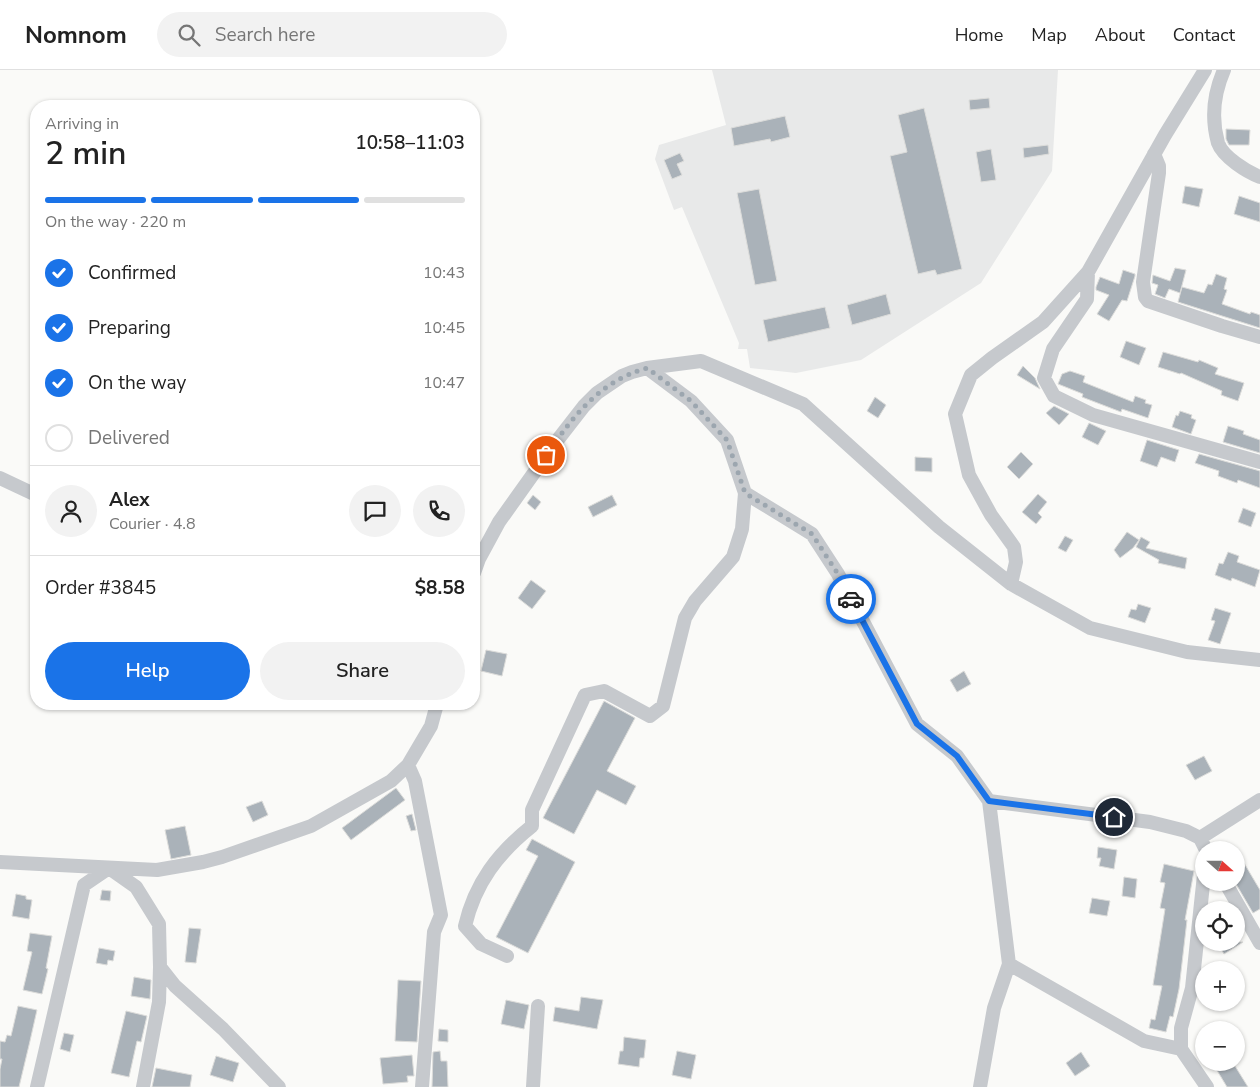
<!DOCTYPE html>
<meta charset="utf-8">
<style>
:root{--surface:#fff;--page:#f2f2f2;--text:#222;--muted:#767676;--line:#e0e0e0;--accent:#1a73e8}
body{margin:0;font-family:"Nunito Sans",sans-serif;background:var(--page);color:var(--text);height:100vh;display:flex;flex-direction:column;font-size:19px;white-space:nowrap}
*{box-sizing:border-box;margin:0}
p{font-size:16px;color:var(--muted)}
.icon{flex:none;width:28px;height:28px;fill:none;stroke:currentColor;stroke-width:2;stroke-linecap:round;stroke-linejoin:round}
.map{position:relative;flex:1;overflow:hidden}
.side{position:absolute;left:30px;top:30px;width:450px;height:610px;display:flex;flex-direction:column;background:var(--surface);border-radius:20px;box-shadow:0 1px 4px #0004}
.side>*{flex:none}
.needle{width:32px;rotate:111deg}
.buttons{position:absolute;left:1195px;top:771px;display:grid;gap:10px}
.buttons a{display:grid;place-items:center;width:50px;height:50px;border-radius:50%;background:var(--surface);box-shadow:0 1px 4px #0004;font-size:25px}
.pin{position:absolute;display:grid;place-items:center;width:42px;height:42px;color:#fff;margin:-21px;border:2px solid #fff;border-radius:50%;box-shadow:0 1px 5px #0007}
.courier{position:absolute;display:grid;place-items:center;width:50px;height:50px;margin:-25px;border:4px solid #1a73e8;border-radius:50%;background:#fff;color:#222;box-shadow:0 1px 6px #0007}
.overview em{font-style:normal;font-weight:600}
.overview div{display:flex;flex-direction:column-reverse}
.overview{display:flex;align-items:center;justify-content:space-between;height:85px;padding:0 15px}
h1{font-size:32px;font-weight:600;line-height:38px}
.bar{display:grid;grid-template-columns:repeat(4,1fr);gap:8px 5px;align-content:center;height:60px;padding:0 15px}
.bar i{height:6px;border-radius:4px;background:var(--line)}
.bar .selected{background:var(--accent)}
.bar p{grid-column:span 4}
.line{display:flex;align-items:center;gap:12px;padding:0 15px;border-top:1px solid var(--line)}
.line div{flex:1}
.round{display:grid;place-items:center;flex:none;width:52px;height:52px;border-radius:26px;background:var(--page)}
ol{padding:0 15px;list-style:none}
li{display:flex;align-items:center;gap:15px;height:55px}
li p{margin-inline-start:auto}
li .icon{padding:5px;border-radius:50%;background:var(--accent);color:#fff;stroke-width:4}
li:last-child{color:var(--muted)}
li i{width:28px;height:28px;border:2px solid var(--line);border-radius:50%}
.primary-button{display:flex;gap:10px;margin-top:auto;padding:10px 15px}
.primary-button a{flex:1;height:58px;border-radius:30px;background:var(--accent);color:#fff;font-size:20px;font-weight:600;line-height:58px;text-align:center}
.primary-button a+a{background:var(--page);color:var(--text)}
header{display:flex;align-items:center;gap:30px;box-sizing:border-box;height:70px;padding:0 25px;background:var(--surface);border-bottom:1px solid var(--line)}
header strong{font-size:24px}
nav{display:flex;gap:28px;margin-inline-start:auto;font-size:18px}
.search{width:350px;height:45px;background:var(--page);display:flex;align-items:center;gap:12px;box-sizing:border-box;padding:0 18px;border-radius:28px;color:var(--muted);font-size:19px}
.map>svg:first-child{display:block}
</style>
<header>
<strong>Nomnom</strong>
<div class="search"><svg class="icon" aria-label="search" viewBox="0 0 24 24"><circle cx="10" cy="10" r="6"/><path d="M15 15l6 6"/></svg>Search here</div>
<nav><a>Home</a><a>Map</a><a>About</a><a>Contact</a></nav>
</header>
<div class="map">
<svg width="1260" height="1017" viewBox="0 0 1260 1017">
<rect width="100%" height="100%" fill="#fafaf8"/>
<path fill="#e8e9e9" d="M712,0h346l-6,101 -71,112 -120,77 -65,13 -46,-5 -3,-19h-9l1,-6 -57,-136 -8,3 -19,-51 4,-14 67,-20z"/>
<path fill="#aab2b9" stroke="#dcdcda" d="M989,28l1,10 -20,2 -1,-10z
M924,38l38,161 -25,6 -2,-5 -17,4 -28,-118 17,-4 -9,-37z
M785,46l5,21 -19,5 -1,-3 -36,7 -3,-18z
M1226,59l24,1 -1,15h-20l-3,-6z
M1048,75l1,9 -25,4 -1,-10z
M991,79l5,31 -15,2 -5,-30z
M680,83l4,8 -7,3 5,11 -10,4 -8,-19z
M1185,116l18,3 -4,18 -17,-4z
M759,119l18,92 -22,4 -18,-92z
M1239,126l21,7v19l-26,-8z
M1175,198l11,2 -6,23 -11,-4 -4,9 -10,-4 3,-9 -6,-2 1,-8 17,6z
M1123,200l12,4v2l-8,25 -5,-1 -13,21 -12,-7 12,-19 -13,-5v-3l4,-10 19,7z
M1216,204l11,4 -3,11 3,1 -5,14 28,10 1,-2 9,3v13l-82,-26 4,-15 22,6 4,-9 4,1z
M886,224l5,20 -39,11 -5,-20z
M825,237l5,21 -62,14 -5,-22z
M1126,271l20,7 -7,17 -19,-8z
M1163,282l35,10 1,-2 19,8 -3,6 29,9 -6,18 -17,-6 1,-4 -41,-18 -1,1 -22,-7z
M1023,296l12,12 5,11 -23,-14z
M1070,301l15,5 -2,6 50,20 2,-6 11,4 -1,3 7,2 -4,13 -26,-9 -1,3 -39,-15 1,-3 -25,-10 4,-10z
M875,327l11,8 -8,13 -11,-7z
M1054,336l15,8 -10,11 -13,-12z
M1180,341l12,4 -1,3 5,2 -5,14 -19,-7 4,-12 2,1z
M1089,353l17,8 -8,14 -16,-8z
M1228,356l16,5 -1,3 17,6v13l-37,-11z
M1147,370l32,10 -4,12 -14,-5 -4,10 -17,-6z
M1021,382l12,12 -14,15 -12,-12z
M1199,384l61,17v17l-22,-8 -1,3 -19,-7 1,-5 -24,-8z
M915,387l17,1v14l-17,-1z
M1038,424l9,8 -9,11 4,4 -6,7 -14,-12z
M533,425l8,7 -6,8 -8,-7z
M612,425l5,10 -24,12 -5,-10z
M1243,438l13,5 -5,14 -13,-5z
M1127,462l12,8 -6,8 -13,10 -6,-8z
M1065,466l8,4 -7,12 -8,-4z
M1141,467l9,5 -4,6 41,10 -2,11 -27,-6 1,-3 -23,-13z
M1228,482l11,4 -2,6 23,8 -5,17 -23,-9 -1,3 -16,-6 4,-12 4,1z
M531,510l15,11 -14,18 -14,-11z
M1138,534l13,4 -6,15 -17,-6 3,-8 5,1z
M1215,538l16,5 -11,31 -12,-4 7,-19 -4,-1z
M486,580l21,4 -5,22 -21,-5z
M964,601l7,13 -14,8 -7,-12z
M604,631l31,17 -28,53 29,15 -10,19 -29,-15 -23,44 -31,-16z
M1204,686l8,15 -17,9 -9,-15z
M396,718l9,12 -54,40 -9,-12z
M262,731l6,14 -15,7 -7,-15z
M412,744l4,16 -5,1 -5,-15z
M185,756l6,29 -20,4 -6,-29z
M532,769l43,23 -47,91 -32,-16 42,-81 -12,-6z
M1098,777l19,3 -3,19 -15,-3 2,-8h-4z
M1244,793l16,27v19l-7,4 -17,-29v-16z
M1164,794l30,7 -9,49h2l-8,69 -6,28 -3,-1 -4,16 -17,-4 2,-9 4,1 7,-34 -9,-1 12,-76 -5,-1 5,-25 -5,-1z
M1124,807l13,2 -2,19 -13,-2z
M102,820l9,1 -1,10 -10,-1z
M16,824l10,2v3l6,1 -3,19 -17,-3z
M1092,828l18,3 -3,15 -18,-3z
M189,858l12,1 -5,34 -11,-1z
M30,863l22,3 -6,32 2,1 -6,25 -19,-4 9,-38 -5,-1z
M1217,872h26l-19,12z
M99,878l16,3 -2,10 -5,-1 -1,5 -11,-2z
M134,907l17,3 -1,19 -19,-3z
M398,910l23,1 -4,61 -22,-1z
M581,927l22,3 -6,29 -44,-8 2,-14 24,4z
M506,930l23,5 -5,24 -23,-5z
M18,936l19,4 -7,31 -11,46h-19v-18l2,-10h-2v-18l5,1 2,-7 4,1z
M126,941l21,5 -6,26 -4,-1 -8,36 -18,-4z
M439,959l9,1v12l-10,-1z
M64,963l10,2 -4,17 -10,-3z
M624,967l22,3 -2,18h-4l-1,9 -21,-3 2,-13h3z
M440,981l1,10h6l1,26h-16l1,-35z
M677,981l19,4 -5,24 -19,-4z
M1081,982l9,14 -15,10 -9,-13z
M412,985l2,21h-7l1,6 -25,2 -3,-26z
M216,986l23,7 -6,19 -23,-7z
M1212,992h16l3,6 4,-2 13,21h-21z
M156,998l36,7 -2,12h-38z"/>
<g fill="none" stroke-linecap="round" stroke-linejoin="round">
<path stroke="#c6c9cd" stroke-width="14" d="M1224,0c-10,23 -13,48 -6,73 5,14 29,29 42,34
M1154,84l5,12v7l-16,109 2,15 3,4 74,25 38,11
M1088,202l-1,27 -34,50 -9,29 10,18 39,19 167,47
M647,298l44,33 36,39 18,53 67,41 26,40 79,150 40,32 32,45 20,163 -15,44 -14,79
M0,408l36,17
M474,503l5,-14 20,-37 57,-80 28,-36 13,-13 25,-17 10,-4 15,-4 54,-7 102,43 136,123 72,57 79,44 97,24 73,8
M1011,514l5,-22 -2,-15 -23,-32 -22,-40 -14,-61 16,-39 21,-17 51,-36 45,-50 77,-137 40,-65
M408,695l7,16 26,134 -7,17 -12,155
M989,731l161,21 36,9 14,7 6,12
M1200,768l60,-38
M0,792l157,8 46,-8 19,-5 89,-31 80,-45 17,-16 23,-39 6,-22
M1204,805l-12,113 -11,40v21l26,38
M1225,812l35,61
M507,886l-26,-12 -16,-18c10,-43 33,-73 67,-100v-16l53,-115 19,-4 46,25 13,-10 22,-88 10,-17 38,-44 9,-28 3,-36
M1009,894l135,77 37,8
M37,1017l47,-202 25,-17 27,19 23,37 1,43 15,19 48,43 56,58
M143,1017l16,-85 1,-35
M533,1017l5,-81"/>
</g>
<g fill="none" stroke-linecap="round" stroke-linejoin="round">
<path stroke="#9ca6af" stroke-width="5" stroke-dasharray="0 9" d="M546,385c28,-39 52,-73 101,-87l44,33 36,39 18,53 67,41 26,40 13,25"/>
<path stroke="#1a73e8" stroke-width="6" d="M851,529l66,125 40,32 32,45 125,16"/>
</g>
</svg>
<div class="buttons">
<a><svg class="needle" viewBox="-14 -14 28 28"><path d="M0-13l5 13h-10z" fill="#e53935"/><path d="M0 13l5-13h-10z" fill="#767676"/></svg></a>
<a><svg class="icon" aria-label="locate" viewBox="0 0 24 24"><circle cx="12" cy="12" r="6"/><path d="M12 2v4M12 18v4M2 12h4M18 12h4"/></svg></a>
<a>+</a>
<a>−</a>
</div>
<div class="pin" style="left:546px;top:385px;background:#ea580c"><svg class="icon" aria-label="bag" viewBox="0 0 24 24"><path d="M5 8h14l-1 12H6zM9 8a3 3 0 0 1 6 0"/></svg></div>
<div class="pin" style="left:1114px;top:747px;background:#1f2937"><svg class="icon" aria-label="home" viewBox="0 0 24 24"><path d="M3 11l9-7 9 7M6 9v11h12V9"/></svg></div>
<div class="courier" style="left:851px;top:529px"><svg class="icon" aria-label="car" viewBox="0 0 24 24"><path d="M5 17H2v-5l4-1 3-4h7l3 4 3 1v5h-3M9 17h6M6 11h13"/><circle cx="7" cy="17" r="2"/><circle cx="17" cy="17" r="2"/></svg></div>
<section class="side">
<div class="overview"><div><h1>2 min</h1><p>Arriving in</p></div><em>10:58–11:03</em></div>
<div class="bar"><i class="selected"></i><i class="selected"></i><i class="selected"></i><i></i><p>On the way · 220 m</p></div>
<ol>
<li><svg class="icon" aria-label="check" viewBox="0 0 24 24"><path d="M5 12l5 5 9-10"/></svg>Confirmed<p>10:43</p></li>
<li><svg class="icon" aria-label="check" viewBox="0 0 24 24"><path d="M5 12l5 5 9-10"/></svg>Preparing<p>10:45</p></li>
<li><svg class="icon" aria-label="check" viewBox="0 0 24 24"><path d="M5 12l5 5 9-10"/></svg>On the way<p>10:47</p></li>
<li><i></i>Delivered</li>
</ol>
<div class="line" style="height:90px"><a class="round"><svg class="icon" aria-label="person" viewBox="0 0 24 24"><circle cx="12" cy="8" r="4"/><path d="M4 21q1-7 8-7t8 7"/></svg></a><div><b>Alex</b><p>Courier · 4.8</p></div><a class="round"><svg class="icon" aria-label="chat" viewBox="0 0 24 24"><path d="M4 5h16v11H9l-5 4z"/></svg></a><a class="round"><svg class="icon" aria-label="phone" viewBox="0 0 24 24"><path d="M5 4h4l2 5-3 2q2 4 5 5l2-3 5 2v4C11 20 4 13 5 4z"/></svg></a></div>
<div class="line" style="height:65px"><div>Order #3845</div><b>$8.58</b></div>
<div class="primary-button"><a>Help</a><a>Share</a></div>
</section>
</div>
